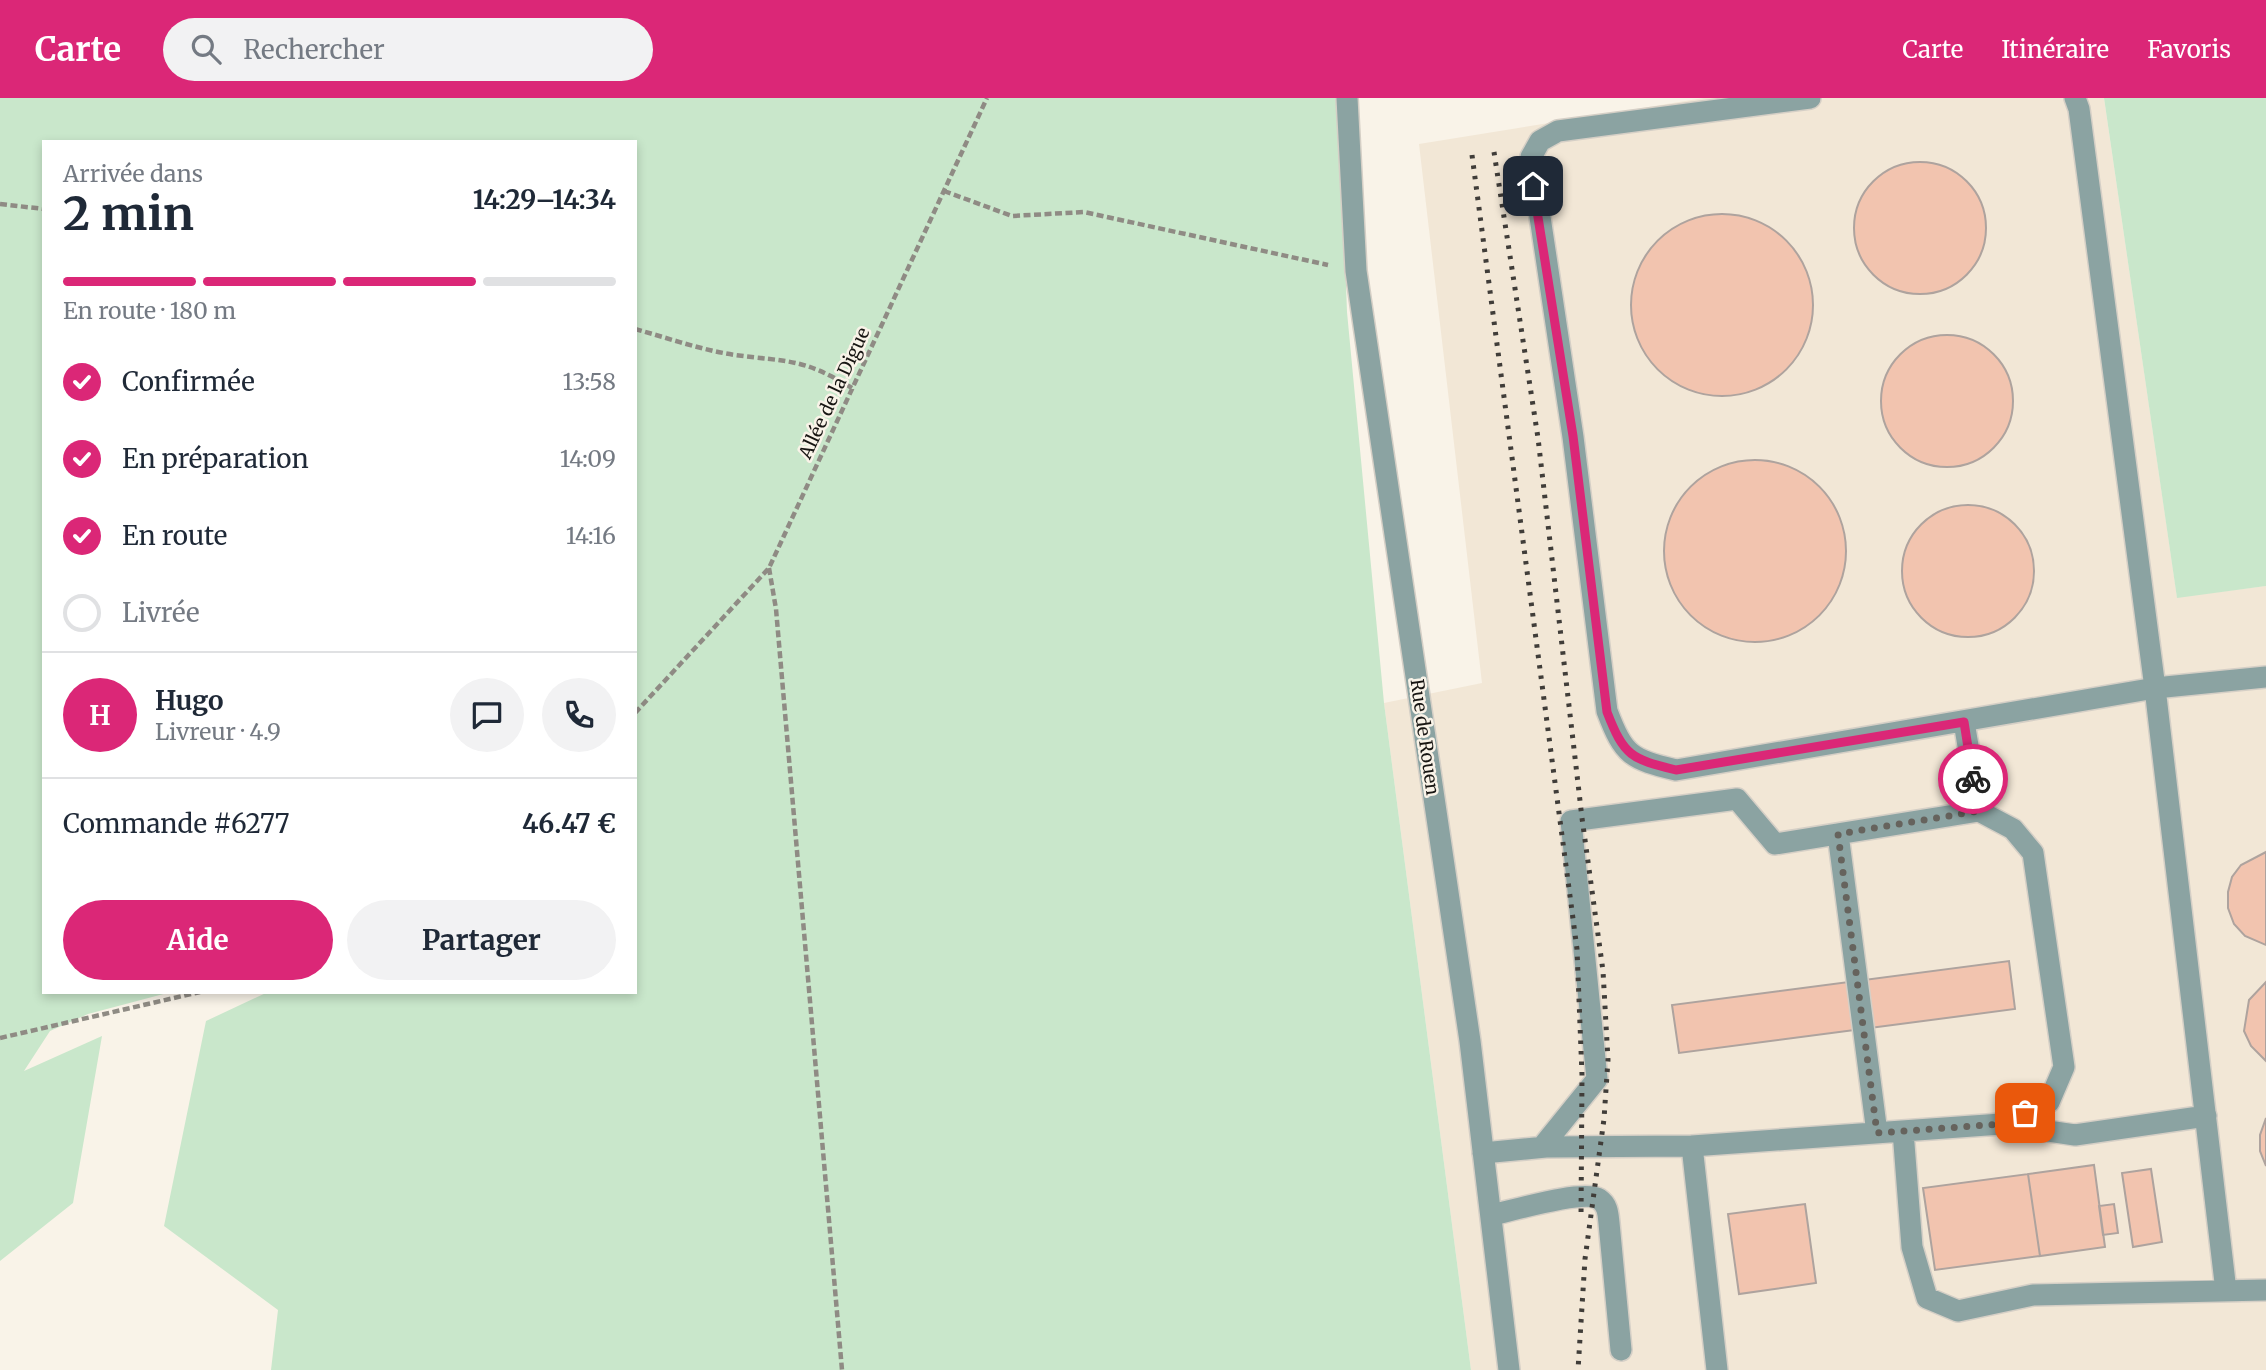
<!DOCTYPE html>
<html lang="fr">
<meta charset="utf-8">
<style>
:root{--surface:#fff;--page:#f2f2f3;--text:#1f2937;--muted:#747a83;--line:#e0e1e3;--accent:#db2777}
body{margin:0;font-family:Merriweather,serif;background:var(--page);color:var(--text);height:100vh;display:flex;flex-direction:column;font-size:26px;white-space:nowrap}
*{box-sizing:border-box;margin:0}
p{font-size:23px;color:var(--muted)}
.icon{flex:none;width:38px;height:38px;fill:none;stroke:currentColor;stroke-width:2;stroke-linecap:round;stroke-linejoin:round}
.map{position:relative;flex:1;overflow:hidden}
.sheet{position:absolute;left:42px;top:42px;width:595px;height:854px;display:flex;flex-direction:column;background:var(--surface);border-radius:0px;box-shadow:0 4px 10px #0003}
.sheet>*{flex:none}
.pin{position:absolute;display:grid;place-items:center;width:60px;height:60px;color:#fff;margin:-30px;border-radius:14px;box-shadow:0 4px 10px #0006}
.courier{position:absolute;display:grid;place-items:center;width:70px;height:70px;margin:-35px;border:5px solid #db2777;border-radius:50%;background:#fff;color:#222;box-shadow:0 2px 9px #0007}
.headline em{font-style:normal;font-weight:700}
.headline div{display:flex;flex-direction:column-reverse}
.headline{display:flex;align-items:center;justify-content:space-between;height:119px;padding:0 21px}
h1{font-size:46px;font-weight:700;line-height:52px}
.bar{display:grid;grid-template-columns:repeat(4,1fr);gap:10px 7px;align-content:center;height:84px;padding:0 21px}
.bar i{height:9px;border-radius:5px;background:var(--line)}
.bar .active{background:var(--accent)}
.bar p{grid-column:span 4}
.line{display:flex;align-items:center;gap:18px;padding:0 21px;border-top:2px solid var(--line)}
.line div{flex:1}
.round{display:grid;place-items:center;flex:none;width:74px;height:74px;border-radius:37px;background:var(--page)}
ol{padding:0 21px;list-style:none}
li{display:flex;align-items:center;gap:21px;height:77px}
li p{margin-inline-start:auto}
li .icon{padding:7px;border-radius:50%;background:var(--accent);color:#fff;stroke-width:4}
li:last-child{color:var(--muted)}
li i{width:38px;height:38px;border:4px solid var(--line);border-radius:50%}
.primary-button{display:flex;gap:14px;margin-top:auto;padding:14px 21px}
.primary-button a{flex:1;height:80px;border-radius:42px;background:var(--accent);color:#fff;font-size:28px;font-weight:700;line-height:80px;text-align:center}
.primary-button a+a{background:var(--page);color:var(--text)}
header{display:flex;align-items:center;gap:42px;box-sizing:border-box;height:98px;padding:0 35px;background:var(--accent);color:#fff}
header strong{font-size:33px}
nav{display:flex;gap:38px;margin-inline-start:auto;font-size:24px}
.search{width:490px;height:63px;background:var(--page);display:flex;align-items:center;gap:18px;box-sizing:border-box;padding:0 24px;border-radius:38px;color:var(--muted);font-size:26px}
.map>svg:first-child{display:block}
</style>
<header>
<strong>Carte</strong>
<div class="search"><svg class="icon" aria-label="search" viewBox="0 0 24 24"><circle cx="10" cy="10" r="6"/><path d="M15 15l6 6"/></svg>Rechercher</div>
<nav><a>Carte</a><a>Itinéraire</a><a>Favoris</a></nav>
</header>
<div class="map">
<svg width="2266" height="1272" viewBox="0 0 2266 1272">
<rect width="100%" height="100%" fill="#f9f3e8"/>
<path fill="#f2e7d6" d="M1704,0h400l73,499 89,-11v784h-795l-87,-667 98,-20 -63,-539z"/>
<path fill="#c9e7cb" d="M0,0h1339l8,214 37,391 87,667h-1200l7,-60 -114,-84 42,-205 62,-29h367v-850h-591v850h127l-83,22 -38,17 -26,40 78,-35 -29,167 -73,58z
M2104,0h162v488l-89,12z"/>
<path fill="#f2c4af" stroke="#aea39e" stroke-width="2" d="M1854 130a66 66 0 1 1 132 0a66 66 0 1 1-132 0Z
M1631 207a91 91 0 1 1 182 0a91 91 0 1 1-182 0Z
M1881 303a66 66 0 1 1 132 0a66 66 0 1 1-132 0Z
M1664 453a91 91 0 1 1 182 0a91 91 0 1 1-182 0Z
M1902 473a66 66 0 1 1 132 0a66 66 0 1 1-132 0Z
M2266,754v93l-21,-9 -11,-12 -6,-16v-16l4,-15 9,-12z
M2009,863l6,48 -336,44 -7,-48z
M2266,884v79l-15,-15 -7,-15 5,-31z
M2266,1020v48l-6,-15v-16z
M2094,1067l11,82 -65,9 -12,-82z
M2151,1071l11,73 -29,5 -11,-74z
M2028,1076l12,82 -105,14 -12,-82z
M1805,1106l11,79 -77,11 -11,-80z
M2114,1106l4,29 -15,2 -4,-29z"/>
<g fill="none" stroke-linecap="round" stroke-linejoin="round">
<g stroke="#d5cfc6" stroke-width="24">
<path id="minor" d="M1347,0l9,173 114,770 39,329
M1810,0l-252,33 -18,10 -9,16 42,280 34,274c17,45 24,48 69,59l479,-82 -76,-579 -4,-11
M1964,624l15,89
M1838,736l39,299
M2001,1026l74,11 131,-19
M1903,1033l9,116 15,51 31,13 75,-16 233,-5
M1542,1049l55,-68 -26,-258 166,-22 38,45 204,-33 34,18 20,24 31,214 -15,35 -48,22 -309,22
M1483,1055l63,-6 146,-1 25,224
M1491,1117c21,-4 92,-26 108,-16 9,6 9,15 10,24l12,127
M2226,1193l-71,-603 111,-11"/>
</g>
<path stroke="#8f8b84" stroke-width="4.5" stroke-dasharray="7 3.5" stroke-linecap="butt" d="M944,93l68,25 72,-4 244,53
M0,106l44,5
M635,231c33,9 66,21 100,26 53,7 68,3 117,33
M769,470l7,41 66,761
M635,615l134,-145 218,-470
M0,940l200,-46"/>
<use href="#minor" stroke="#8ba3a2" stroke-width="21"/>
<path stroke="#403d39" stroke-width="5" stroke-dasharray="3.5 7" stroke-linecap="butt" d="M1494,54l44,286 44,380 21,153 5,89 -4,59 -19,140 -7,111
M1472,57l105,794 5,126 -1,144"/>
</g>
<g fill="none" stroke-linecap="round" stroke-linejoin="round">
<path stroke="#66635d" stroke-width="7" stroke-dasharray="0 12.6" d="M1973,681l6,32 -141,23 39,299 124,-9 24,-11"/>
<path stroke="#db2777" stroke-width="9" d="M1533,88l40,250 34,276c17,44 24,47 69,58l288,-48 9,57"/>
</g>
<g text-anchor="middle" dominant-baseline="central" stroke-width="5" stroke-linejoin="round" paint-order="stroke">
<g font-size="18" fill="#171512" stroke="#f9f3e8">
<text transform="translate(834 295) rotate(-65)">Allée de la Digue</text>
<text transform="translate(1425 639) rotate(82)">Rue de Rouen</text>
</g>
</g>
</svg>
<div class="pin" style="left:2025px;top:1015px;background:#ea580c"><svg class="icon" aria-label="bag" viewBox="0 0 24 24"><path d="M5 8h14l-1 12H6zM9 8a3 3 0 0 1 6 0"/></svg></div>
<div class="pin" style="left:1533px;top:88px;background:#1f2937"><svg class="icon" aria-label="home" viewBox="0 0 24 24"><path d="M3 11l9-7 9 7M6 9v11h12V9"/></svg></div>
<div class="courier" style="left:1973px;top:681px"><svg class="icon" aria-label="bike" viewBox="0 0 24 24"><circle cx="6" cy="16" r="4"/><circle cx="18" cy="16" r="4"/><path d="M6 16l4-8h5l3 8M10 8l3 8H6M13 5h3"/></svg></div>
<section class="sheet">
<div class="headline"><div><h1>2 min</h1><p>Arrivée dans</p></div><em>14:29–14:34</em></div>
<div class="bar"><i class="active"></i><i class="active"></i><i class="active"></i><i></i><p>En route · 180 m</p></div>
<ol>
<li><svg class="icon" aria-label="check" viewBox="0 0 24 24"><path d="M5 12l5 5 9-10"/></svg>Confirmée<p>13:58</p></li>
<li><svg class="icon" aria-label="check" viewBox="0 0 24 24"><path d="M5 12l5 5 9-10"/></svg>En préparation<p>14:09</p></li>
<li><svg class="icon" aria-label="check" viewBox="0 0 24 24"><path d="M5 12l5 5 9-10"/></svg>En route<p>14:16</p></li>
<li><i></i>Livrée</li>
</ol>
<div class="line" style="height:126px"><b class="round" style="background:var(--accent);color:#fff">H</b><div><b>Hugo</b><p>Livreur · 4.9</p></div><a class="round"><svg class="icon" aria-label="chat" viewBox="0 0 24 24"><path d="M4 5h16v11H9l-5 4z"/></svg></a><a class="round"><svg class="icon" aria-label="phone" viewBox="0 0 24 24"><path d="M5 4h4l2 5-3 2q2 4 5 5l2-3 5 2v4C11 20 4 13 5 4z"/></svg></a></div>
<div class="line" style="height:91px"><div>Commande #6277</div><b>46.47 €</b></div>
<div class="primary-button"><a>Aide</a><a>Partager</a></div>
</section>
</div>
